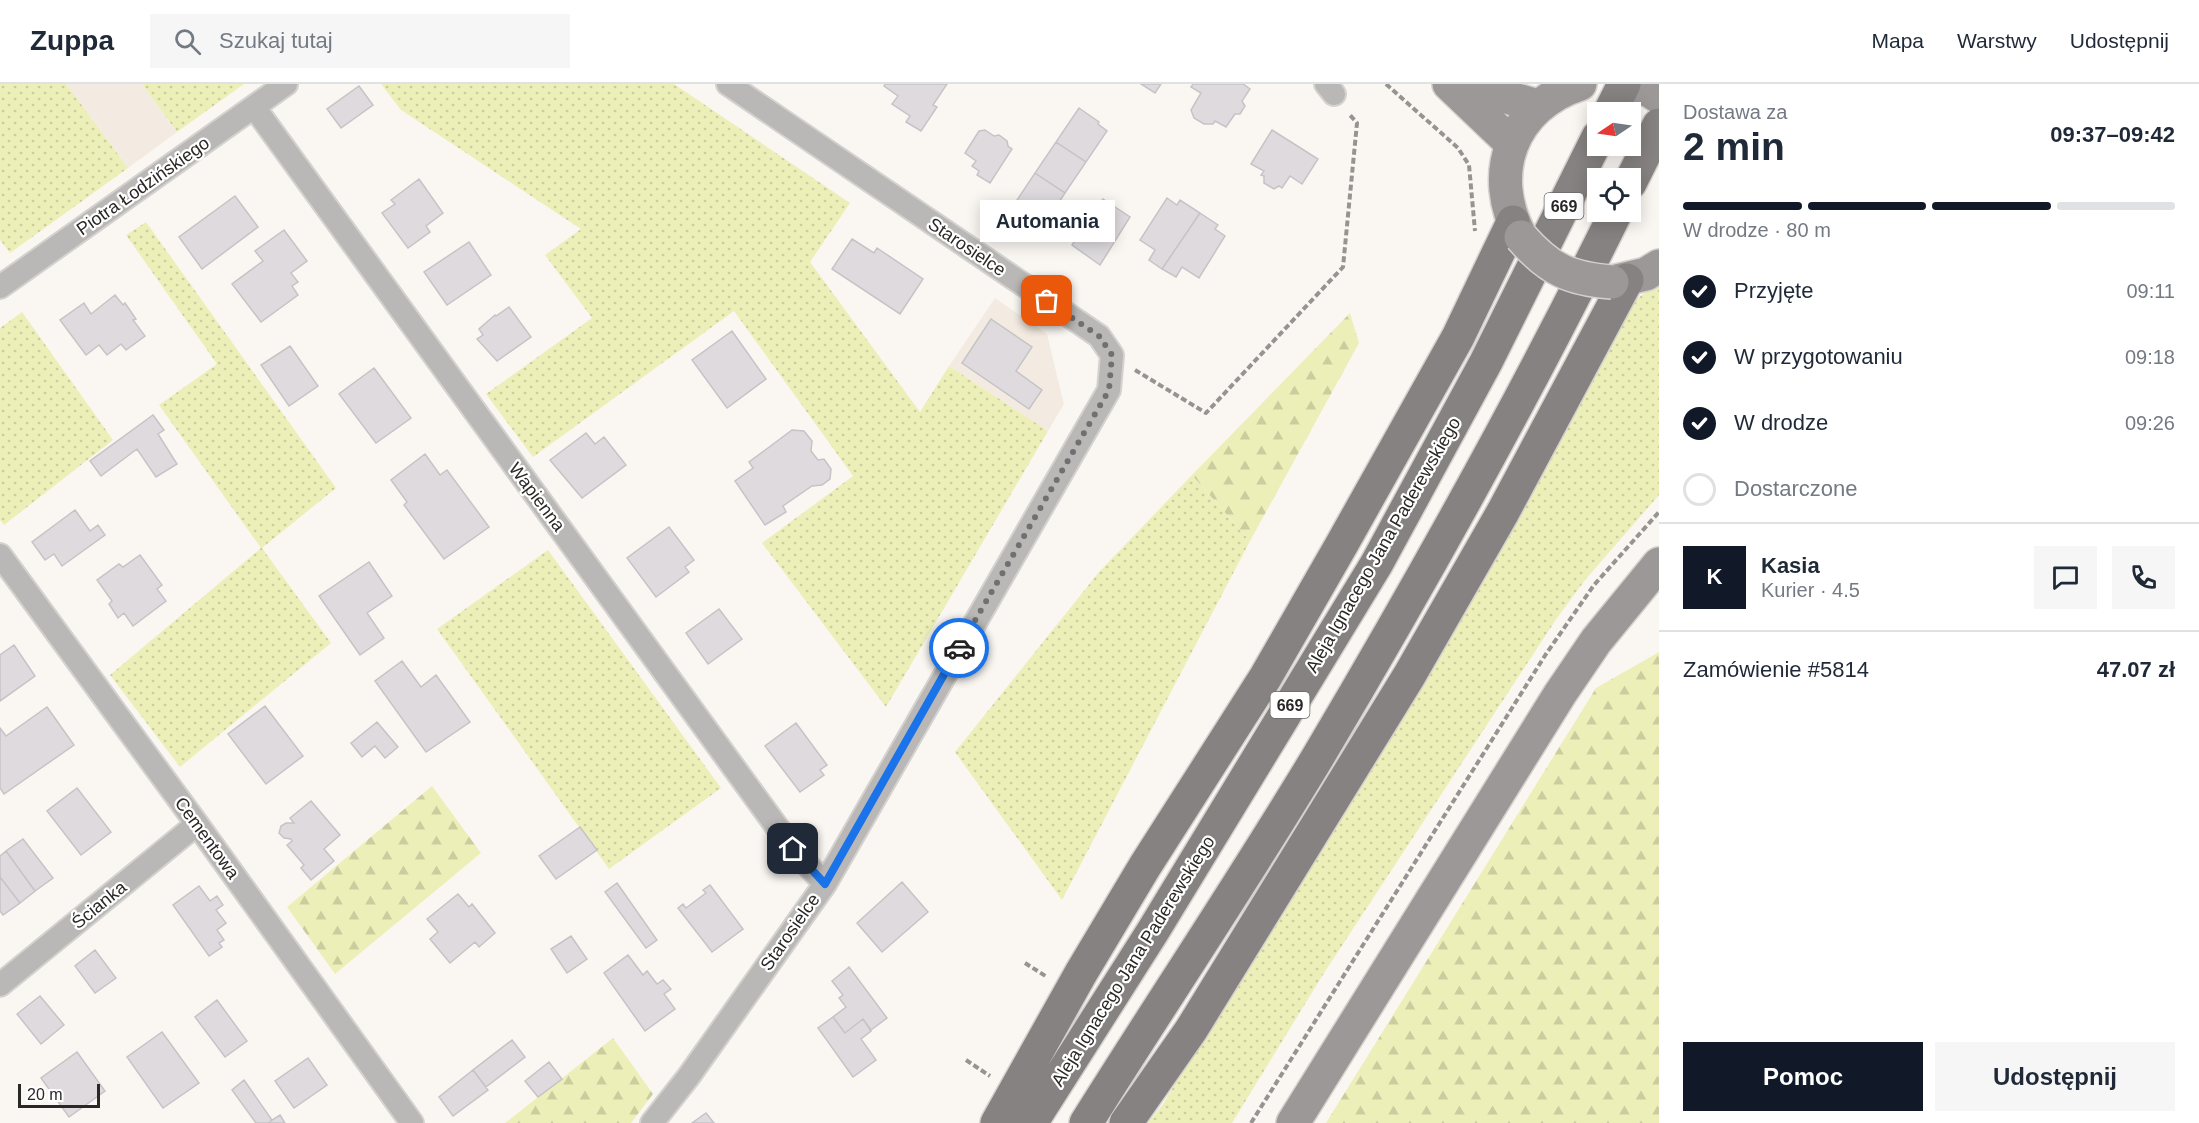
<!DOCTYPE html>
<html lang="pl">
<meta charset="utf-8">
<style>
:root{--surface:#fff;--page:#f6f6f7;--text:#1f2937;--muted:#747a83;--line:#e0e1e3;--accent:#111827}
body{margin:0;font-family:Arial,sans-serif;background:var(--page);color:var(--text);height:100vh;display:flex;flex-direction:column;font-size:22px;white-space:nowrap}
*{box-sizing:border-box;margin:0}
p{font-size:20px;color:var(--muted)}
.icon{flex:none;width:33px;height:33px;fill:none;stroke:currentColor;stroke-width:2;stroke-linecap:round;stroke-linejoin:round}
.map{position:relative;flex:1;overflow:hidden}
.sheet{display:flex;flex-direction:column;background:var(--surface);width:540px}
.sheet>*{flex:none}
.needle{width:39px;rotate:257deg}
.tools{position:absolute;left:1587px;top:18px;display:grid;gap:12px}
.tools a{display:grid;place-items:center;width:54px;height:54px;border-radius:0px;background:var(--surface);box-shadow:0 3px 15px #0003;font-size:30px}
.scale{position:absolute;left:18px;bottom:15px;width:82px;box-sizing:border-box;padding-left:6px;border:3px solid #292827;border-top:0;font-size:16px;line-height:21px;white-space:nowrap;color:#292827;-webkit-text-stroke:4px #fff;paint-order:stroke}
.pin{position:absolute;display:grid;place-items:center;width:51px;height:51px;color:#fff;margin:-26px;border-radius:12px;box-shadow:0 3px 9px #0006}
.courier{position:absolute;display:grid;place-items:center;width:60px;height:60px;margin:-30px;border:4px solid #1a73e8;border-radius:50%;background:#fff;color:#222;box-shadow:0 2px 8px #0007}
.bubble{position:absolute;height:42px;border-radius:0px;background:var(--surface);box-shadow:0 3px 15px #0003;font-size:20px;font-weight:600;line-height:42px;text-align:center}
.head em{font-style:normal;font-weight:600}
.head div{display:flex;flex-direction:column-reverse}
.head{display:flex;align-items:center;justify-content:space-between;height:102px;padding:0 24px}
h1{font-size:39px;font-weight:600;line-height:45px}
.bar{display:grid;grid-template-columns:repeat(4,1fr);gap:9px 6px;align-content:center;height:72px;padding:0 24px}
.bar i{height:8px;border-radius:4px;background:var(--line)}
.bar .current{background:var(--accent)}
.bar p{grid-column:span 4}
.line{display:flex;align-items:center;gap:15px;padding:0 24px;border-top:2px solid var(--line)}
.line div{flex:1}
.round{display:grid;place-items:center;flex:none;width:63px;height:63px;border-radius:0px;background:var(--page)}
ol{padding:0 24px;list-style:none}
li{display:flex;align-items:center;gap:18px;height:66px}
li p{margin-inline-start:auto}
li .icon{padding:6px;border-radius:50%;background:var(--accent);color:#fff;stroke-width:4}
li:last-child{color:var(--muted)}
li i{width:33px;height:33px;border:3px solid var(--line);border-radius:50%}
.cta{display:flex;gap:12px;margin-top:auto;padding:12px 24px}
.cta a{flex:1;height:69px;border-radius:0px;background:var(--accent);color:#fff;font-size:24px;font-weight:600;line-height:69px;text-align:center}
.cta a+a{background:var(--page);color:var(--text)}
header{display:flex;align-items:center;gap:36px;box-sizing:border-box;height:84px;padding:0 30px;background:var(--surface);border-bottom:2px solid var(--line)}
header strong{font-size:28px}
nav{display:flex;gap:33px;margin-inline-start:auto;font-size:21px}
.search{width:420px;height:54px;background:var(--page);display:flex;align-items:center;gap:15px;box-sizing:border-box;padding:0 21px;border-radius:0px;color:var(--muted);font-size:22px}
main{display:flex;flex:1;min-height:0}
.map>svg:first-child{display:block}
</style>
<header>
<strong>Zuppa</strong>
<div class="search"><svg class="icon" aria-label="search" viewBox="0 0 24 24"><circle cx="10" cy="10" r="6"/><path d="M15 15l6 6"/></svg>Szukaj tutaj</div>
<nav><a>Mapa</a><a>Warstwy</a><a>Udostępnij</a></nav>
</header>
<main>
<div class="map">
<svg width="1659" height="1039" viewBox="0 0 1659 1039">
<defs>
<pattern id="grass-dots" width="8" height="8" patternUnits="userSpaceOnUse" patternTransform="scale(1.5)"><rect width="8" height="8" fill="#edefb8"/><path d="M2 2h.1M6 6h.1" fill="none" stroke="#cbcd9e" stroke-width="1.8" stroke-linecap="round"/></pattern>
<pattern id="forest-firs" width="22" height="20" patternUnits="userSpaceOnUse" patternTransform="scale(1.5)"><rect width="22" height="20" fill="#edefb8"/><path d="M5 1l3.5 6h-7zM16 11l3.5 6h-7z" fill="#cbcd9e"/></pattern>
</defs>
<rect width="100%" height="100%" fill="#faf7f3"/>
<path fill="#f3ebe1" d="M66,0h76l35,48 -49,36z
M995,214l52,36 17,70 -16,27 -99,-65z"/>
<path fill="url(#grass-dots)" d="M0,0h66l62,84 -118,85 -10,-13z
M142,0h102l-67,48z
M381,0h293l176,119 -40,59 110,150 29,-46 99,65 -162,276 -124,-164 91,-67 -119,-165 -201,146 -47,-63 106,-76 -47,-63 36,-26 -180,-119z
M146,138l190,266 -74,60 69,95 -151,124 -70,-92 151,-127 -102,-143 58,-41 -91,-129z
M1656,199h3v212l-74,85 -28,38 -233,355 -92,150h-84l15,-19 253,-420 214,-379z
M22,228l91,128 -109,85 -4,-5v-192z
M1192,391l58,66 -188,359 -107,-148 144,-180z
M548,466l173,238 -112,81 -172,-240z"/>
<path fill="url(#forest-firs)" d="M1350,229l9,30 -109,198 -58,-66z
M1659,568v471h-333l270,-435z
M432,702l49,67 -146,121 -48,-67z
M613,954l40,56 -22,29h-126z"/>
<path fill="#dedade" stroke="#c6c3c6" stroke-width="1.5" d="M885,0h62l-14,21 4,2 -16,24 -15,-9 4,-6 -18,-12 6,-8 -14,-10z
M1141,0h20l-6,9z
M1193,0h50l7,5 -8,12 3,5 -5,8h-5l-9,13 -11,-6 -2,3h-9l-10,-6 -3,-8 10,-17 -10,-6z
M359,2l14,19 -32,23 -14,-19z
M1079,24l20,14 -1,2 9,7 -21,31 -30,-20z
M985,46l9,6 5,-1 8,6 1,5 4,3 -22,34 -13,-8 2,-4 -7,-5 4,-5 -11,-8 14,-22z
M1272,46l46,29 -16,25 -12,-8 -8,12 -3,-2 -5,3 -10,-6v-7l-3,-1 3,-4 -13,-7z
M1056,58l30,20 -21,31 -30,-20z
M1035,89l30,20 -19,29 -10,-6 -2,3 -21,-13z
M419,95l24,34 -17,13 4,6 -22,16 -26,-35 13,-9 -4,-4z
M235,112l23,31 -56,42 -23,-32z
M1167,114l10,7 3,-5 20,13 -38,56 -13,-9 6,-10 -15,-10z
M1103,115l27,18 -30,48 -28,-20z
M1200,129l18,12 -3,4 10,7 -26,42 -17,-11 -6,10 -14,-8z
M284,146l23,31 -16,12 7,9 -6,4 6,9 -37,27 -29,-38 31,-23 -8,-10z
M852,155l22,14 3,-5 46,31 -23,35 -68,-45z
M469,158l22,33 -44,30 -23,-33z
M115,211l8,10 2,-2 11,16 -3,1 12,16 -19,14 -5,-6 -14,11 -8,-10 -13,10 -26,-35 24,-17 7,11z
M509,223l22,30 -34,24 -20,-22 6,-4 -4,-6 16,-14 1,1z
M991,235l41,28 -16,24 26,19 -13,19 -67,-46z
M732,247l34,48 -39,29 -35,-48z
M290,262l28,40 -29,20 -28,-41z
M374,284l37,50 -35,25 -37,-49z
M153,331l11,15 -6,4 19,30 -21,13 -19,-28 -36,27 -11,-15z
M792,346l12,1 8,10 -1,10 7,9 6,-1 7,10 -1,10 -8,6 -10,1 -29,20 3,6 -21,13 -30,-44 18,-13 -4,-6z
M586,349l9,11 9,-7 22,28 -44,33 -32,-38z
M425,370l15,21 7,-5 42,57 -45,32 -40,-54 3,-3 -16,-22z
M75,426l15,21 8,-6 7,10 -43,31 -8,-12 -9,6 -13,-18z
M669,443l25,33 -9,7 4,5 -33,25 -29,-39z
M140,471l22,30 -5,4 9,12 -33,25 -9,-13 -6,5 -9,-14 3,-3 -15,-21 22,-16 4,3z
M369,478l23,34 -25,17 17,25 -24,17 -41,-59z
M719,525l23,30 -34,25 -22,-31z
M14,561l21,31 -35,25v-46z
M402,577l19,26 15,-12 34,47 -44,30 -51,-71z
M265,622l38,50 -37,28 -38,-50z
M47,623l27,38 -70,49 -4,-6v-60l6,8z
M377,638l21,25 -13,11 -10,-12 -13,11 -11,-14z
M796,639l31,42 -7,5 4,5 -24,17 -35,-46z
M77,704l34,44 -30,23 -34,-44z
M311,717l29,34 -16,14 10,12 -23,19 -10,-12 3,-3 -17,-20 5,-4 -1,-2 -7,-1 -5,-5 2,-7 5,-3h8l-4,-5z
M580,743l17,23 -41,29 -17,-23z
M23,755l30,39 -18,13 -29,-40z
M6,767l29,40 -15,12 -20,-26v-21z
M0,793l20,26 -17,12 -3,-4z
M902,798l26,30 -46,40 -25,-29z
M617,799l40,57 -11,8 -41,-56z
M710,801l33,44 -31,23 -34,-44 5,-4 3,4 20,-15 -3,-3z
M199,802l11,15 7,-5 6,9 -7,5 10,13 -9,7 7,10 -5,3 3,4 -13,9 -36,-51z
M458,810l11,13 3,-3 23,29 -16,14 -4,-5 -25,21 -20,-24 8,-7 -11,-13z
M571,852l16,23 -20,14 -16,-24z
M95,866l21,28 -21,15 -20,-27z
M628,871l15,20 4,-4 10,13 6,-4 8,9 -7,5 11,15 -30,22 -41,-58z
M849,883l38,51 -16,12 -8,-11 -18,14 -12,-16 13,-10 -7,-9 4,-3 -11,-14z
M40,912l24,29 -23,19 -24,-30z
M217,916l30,41 -22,16 -30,-40z
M833,933l12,16 18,-14 8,12 -10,8 15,21 -23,17 -35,-49z
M162,948l37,51 -36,25 -36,-51z
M512,956l13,17 -39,30 -13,-17z
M77,968l28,39 -36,26 -28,-39z
M308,974l19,27 -33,23 -19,-27z
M549,978l13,17 -24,18 -13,-16z
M473,986l15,20 -35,26 -14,-19z
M244,996l28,40 -4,3h-12l-24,-33z
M706,1029l8,10h-22z
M280,1031l5,8h-17l4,-3z"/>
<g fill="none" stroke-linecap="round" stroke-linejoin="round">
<g stroke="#d4d2ce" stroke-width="26">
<path id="street" d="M1326,0l8,10
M254,23l539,742 32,35
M0,203l286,-203
M0,471l197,269 215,299
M0,901l197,-161
M652,1039l37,-47 136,-192 284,-494 3,-35 -13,-19 -371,-252"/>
</g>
<g stroke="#d4d2ce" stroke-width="36">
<path id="secondary" d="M1449,0l63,60
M1461,0l77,22
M1629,0l21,7 9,6
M1521,153c-35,-63 -9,-131 59,-153
M1612,198l34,-8 13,-8
M1293,1039l267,-429 36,-53 63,-77"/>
</g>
<g stroke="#d4d2ce" stroke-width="36">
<path id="primary" d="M1610,28l14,-28
M1630,99l29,-58
M997,1039l84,-150 64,-107 120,-188 77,-134 116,-207 55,-115
M1031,1039l122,-192 224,-368 109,-201 112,-225
M1086,1039c77,-123 158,-243 233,-368 105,-177 206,-358 297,-543
M1126,1039l65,-93 218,-354 94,-164 124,-232"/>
</g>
<path stroke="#969491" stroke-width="4" stroke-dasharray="6 3" stroke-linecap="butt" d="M1386,0l72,64 11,17 6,66
M1135,286l71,43 137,-146 14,-144 -8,-9
M1025,879l22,14
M966,976l24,16
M1251,1039l295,-469 48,-69 65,-73"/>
<use href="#street" stroke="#bab7b7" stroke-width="22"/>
<use href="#secondary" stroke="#9c9897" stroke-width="33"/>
<use href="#primary" stroke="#868281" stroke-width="33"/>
<g stroke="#d4d2ce" stroke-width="36" stroke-linecap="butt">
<path id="secondary-bridge" d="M1521,153c28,32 48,42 91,45"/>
</g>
<use href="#secondary-bridge" stroke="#9c9897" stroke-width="33"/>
</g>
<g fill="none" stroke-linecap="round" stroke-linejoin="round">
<path stroke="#72706e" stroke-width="6" stroke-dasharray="0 10.8" d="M959,564l150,-258 3,-35 -13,-19 -52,-35"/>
<path stroke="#1a73e8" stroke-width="8" d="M793,765l32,35 134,-236"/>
</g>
<g text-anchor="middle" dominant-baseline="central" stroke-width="4.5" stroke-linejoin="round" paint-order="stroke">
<g fill="#fff" stroke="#696868" stroke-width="1.5">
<rect x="1544.5" y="109" width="39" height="26" rx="4.5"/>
<rect x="1270.5" y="608" width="39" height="26" rx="4.5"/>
</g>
<g font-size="16" font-weight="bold" fill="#292827">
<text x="1564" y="122">669</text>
<text x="1290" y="621">669</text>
</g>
<g font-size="18" fill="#292827" stroke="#fff">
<text transform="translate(143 102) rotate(-35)">Piotra Łodzińskiego</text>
<text transform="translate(967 163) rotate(34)">Starosielce</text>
<text transform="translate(537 413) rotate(53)">Wapienna</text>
<text transform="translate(1383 461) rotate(-60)">Aleja Ignacego Jana Paderewskiego</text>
<text transform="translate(207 754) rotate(54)">Cementowa</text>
<text transform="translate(99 821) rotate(-39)">Ścianka</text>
<text transform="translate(790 848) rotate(-55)">Starosielce</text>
<text transform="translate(1133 877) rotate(-58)">Aleja Ignacego Jana Paderewskiego</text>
</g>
</g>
</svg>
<div class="tools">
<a><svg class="needle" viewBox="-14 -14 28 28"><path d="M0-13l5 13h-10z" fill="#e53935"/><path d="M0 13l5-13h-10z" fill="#747a83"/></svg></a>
<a><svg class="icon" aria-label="locate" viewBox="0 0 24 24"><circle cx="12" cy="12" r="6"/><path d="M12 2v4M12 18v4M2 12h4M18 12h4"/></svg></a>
</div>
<div class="scale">20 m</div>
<div class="pin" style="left:1047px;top:217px;background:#ea580c"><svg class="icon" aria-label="bag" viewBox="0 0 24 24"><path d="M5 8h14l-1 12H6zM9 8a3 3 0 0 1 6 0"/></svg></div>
<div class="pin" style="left:793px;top:765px;background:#1f2937"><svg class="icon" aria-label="home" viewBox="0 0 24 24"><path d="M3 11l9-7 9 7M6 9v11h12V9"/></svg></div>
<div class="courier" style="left:959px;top:564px"><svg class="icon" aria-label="car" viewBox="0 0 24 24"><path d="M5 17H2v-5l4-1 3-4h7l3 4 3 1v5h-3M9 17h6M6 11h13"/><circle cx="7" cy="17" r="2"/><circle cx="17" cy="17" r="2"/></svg></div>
<div class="bubble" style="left:980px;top:116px;width:135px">Automania</div>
</div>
<section class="sheet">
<div class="head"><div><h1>2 min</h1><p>Dostawa za</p></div><em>09:37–09:42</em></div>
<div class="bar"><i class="current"></i><i class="current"></i><i class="current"></i><i></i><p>W drodze · 80 m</p></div>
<ol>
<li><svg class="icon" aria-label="check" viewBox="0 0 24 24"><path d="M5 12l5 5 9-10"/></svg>Przyjęte<p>09:11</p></li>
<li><svg class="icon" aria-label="check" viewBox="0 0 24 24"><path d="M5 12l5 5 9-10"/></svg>W przygotowaniu<p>09:18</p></li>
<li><svg class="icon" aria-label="check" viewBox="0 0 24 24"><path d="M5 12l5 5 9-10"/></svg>W drodze<p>09:26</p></li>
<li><i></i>Dostarczone</li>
</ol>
<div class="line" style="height:108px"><b class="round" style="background:var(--accent);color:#fff">K</b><div><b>Kasia</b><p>Kurier · 4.5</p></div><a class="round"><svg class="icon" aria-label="chat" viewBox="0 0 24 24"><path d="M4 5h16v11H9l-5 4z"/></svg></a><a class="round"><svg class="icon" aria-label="phone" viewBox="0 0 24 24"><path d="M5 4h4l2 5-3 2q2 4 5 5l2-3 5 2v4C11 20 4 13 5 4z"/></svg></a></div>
<div class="line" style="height:78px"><div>Zamówienie #5814</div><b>47.07 zł</b></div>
<div class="cta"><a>Pomoc</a><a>Udostępnij</a></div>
</section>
</main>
